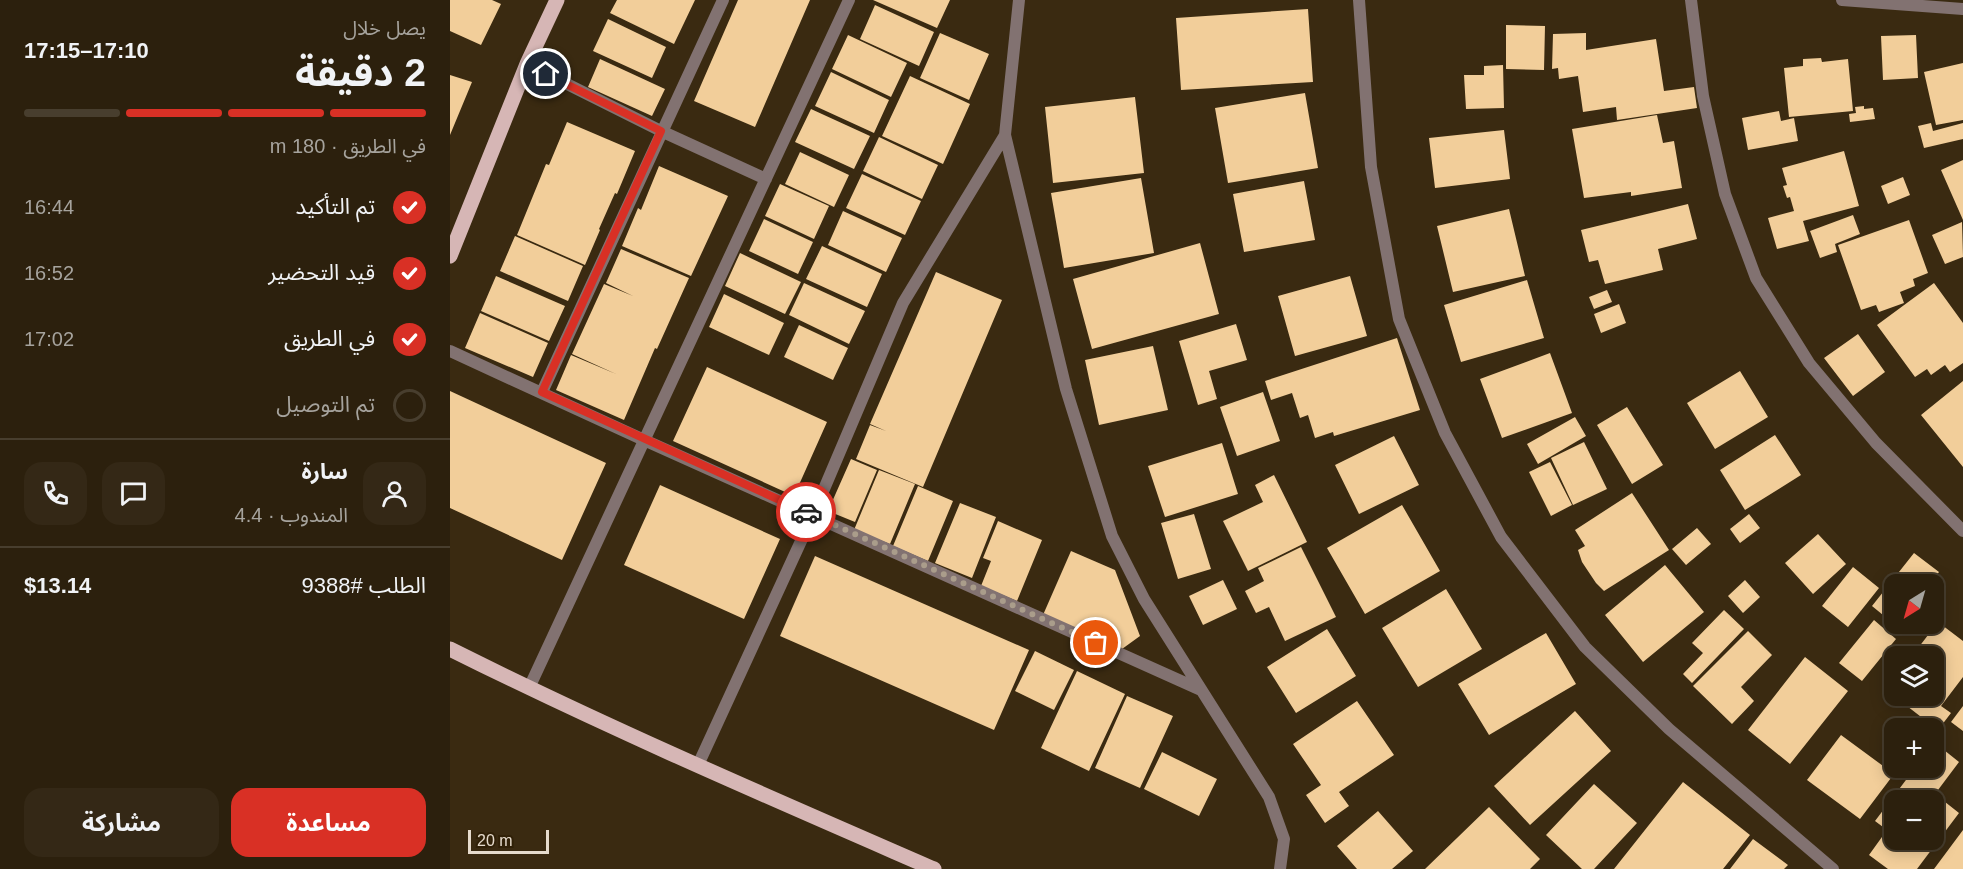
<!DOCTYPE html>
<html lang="ar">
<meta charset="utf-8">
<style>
:root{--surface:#2c200d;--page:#342816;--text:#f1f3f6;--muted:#a6a39d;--line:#483e2e;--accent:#d93025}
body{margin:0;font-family:Helvetica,"Noto Sans Arabic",sans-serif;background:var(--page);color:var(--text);direction:rtl;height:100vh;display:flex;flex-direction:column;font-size:22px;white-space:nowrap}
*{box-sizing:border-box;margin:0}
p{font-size:20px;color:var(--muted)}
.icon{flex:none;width:33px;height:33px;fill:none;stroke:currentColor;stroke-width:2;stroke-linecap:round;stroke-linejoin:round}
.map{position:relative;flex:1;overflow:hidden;direction:ltr}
.side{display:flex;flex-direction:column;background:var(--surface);width:450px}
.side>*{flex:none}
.needle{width:39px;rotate:217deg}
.buttons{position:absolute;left:1434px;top:574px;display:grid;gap:12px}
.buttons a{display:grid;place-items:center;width:60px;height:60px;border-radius:12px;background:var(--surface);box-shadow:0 3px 15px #0003,0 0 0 2px var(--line);font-size:30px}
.scale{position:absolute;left:18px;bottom:15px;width:81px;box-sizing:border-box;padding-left:6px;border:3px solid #e6dbcd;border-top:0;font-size:16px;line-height:21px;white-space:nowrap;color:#e6dbcd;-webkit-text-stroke:4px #302007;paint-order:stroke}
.pin{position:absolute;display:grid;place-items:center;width:51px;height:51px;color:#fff;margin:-26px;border:3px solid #fff;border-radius:50%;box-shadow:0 2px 6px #0007}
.courier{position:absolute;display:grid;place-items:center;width:60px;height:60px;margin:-30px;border:4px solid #d93025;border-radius:50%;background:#fff;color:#222;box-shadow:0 2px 8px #0007}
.summary em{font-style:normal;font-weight:700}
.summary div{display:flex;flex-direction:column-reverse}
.summary{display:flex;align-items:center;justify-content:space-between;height:102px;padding:0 24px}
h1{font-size:39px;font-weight:700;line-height:45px}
.bar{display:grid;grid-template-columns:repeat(4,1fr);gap:9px 6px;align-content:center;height:72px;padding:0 24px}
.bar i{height:8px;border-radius:4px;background:var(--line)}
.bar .selected{background:var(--accent)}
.bar p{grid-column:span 4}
.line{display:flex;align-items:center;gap:15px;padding:0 24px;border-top:2px solid var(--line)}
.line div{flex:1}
.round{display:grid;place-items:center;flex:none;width:63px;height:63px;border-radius:18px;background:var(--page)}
ol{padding:0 24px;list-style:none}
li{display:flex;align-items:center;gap:18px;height:66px}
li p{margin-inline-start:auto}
li .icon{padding:6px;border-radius:50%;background:var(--accent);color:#fff;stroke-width:4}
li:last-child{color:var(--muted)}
li i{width:33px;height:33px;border:3px solid var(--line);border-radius:50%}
.action{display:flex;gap:12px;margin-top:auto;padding:12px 24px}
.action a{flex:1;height:69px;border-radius:18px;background:var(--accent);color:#fff;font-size:24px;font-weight:700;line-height:69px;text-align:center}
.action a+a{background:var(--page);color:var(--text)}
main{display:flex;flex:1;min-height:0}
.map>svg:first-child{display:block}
</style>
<main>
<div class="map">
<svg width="1513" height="869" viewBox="0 0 1513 869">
<rect width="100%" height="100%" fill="#3a2a11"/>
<path fill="#f2ce9a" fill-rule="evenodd" d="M0,0h42l9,4 -20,41 -31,-14z
M167,0h78l-21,44 -64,-31z
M288,0h72l-55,127 -61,-26z
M423,0h77l-13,28z
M425,5l59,27 -15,34 -59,-27z
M858,9l5,73 -132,8 -5,-72z
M158,19l58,28 -14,31 -59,-27z
M1056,25l39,1 -1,44 -38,-1z
M490,33l49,21 -20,46 -49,-22z
M1136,33v17l70,-11 8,52 30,-4 3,21 -80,12 -1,-13 -33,5 -5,-36 -19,3 -1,-11 -6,1 1,-35z
M398,35l59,28 -16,34 -59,-28z
M1466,35l2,43 -35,2 -2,-44z
M1371,58l1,4 26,-3 5,52 -64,6 -5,-49 19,-2v-7z
M150,59l65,30 -13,27 -64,-29z
M1513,63v57l-27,5 -12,-53z
M1053,65l1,43 -38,1 -2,-34h20v-9z
M381,72l58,28 -15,33 -59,-27z
M0,75l22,7 -22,53z
M460,76l60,28 -27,60 -61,-28z
M855,93l13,75 -90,15 -13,-75z
M685,97l9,76 -91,10 -8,-76z
M1414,106v3l9,-1 2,11 -25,3 -1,-8 7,-1 -1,-6z
M361,109l59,27 -16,33 -59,-27z
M1329,111l2,10 13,-3 4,23 -50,9 -6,-32z
M1207,115l6,28 11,-2 8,47 -51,8v-4l-47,6 -12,-69z
M117,122l68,29 -18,43 -2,-1 -16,36 1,1 -15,35 -68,-30 29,-71 3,1z
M1481,123l2,8 30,-8v16l-39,9 -6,-22z
M1054,130l6,49 -75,9 -6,-50z
M429,137l59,28 -16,34 -59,-28z
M1394,151l15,55 -56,15 6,20 -32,8 -9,-31 26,-7 -4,-14 -3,1 -4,-12 4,-1 -5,-17z
M350,152l49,23 -15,32 -49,-23z
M1513,160v60l-22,-50z
M209,166l69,30 -37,80 -69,-30 16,-38 3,2z
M412,174l59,27 -16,34 -59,-27z
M1453,177l7,18 -22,9 -7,-18z
M691,178l13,75 -90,15 -13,-75z
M854,181l11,59 -71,12 -11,-58z
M330,184l49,22 -15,33 -49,-23z
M1238,204l9,35 -39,10 5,21 -58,14 -7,-24 -9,2 -8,-32z
M1059,209l16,67 -72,16 -16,-66z
M393,211l59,27 -16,34 -58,-27z
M1403,215l7,19 -25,10 2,8 -17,6 -10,-27z
M314,219l49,23 -15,32 -49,-23z
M1459,220l19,53 -15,6 2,7 -15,6 4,11 -25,9 -3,-7 -15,5 -23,-65z
M1512,222l1,35 -18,7 -13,-29z
M65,236l68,30 -15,35 -68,-30z
M750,243l19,71 -127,35 -19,-70z
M372,246l60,28 -15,33 -61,-28z
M171,249l68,29 -32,71 -2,-1 -31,72 -68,-30 15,-35 45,19 -44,-20 32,-70 29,12 -27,-13z
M290,253l61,29 -16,32 -60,-28z
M486,272l66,28 -79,187 -67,-28 14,-34 16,6 -16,-7z
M46,276l69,30 -16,35 -68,-30z
M900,276l17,60 -72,20 -17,-60z
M1077,280l17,58 -83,24 -17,-57z
M354,283l61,28 -16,33 -60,-29z
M1484,283l29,40v40l-13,9 -5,-7 -14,10 -4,-6 -12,8 -38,-52z
M1157,290l5,12 -18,7 -5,-12z
M274,294l60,29 -15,32 -60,-28z
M1169,304l7,19 -25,10 -7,-19z
M30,313l68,30 -15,34 -68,-29z
M786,324l11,36 -38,11 8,28 -19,6 -19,-64z
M349,325l49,23 -15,32 -49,-23z
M1408,334l27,38 -32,24 -29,-38z
M947,338l23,72 -86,26 -1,-4 -18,6 -7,-23 -8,3 -8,-25 -21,7 -6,-19z
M703,346l15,64 -69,15 -14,-65z
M1100,353l22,60 -70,25 -22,-59z
M257,367l120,55 -33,74 -121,-55z
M1290,371l28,46 -53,32 -28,-46z
M1513,381v86l-42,-52z
M0,391l156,72 -44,97 -112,-52z
M813,392l17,49 -43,15 -17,-49z
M1177,407l36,58 -31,19 -35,-59z
M1125,417l11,19 -48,28 -11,-20z
M1325,435l26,40 -56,35 -25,-40z
M944,436l25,49 -60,29 -24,-49z
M1134,442l23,47 -34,16 -22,-47z
M772,443l16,51 -73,23 -17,-51z
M401,459l26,11 -22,52 -27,-11z
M1100,462l22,43 -21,11 -22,-44z
M429,470l36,14 -25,60 -36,-14z
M824,475l33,67 -59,29 -25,-50 40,-19 -8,-17z
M210,485l120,54 -36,80 -120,-54z
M468,486l35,15 -25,60 -35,-15z
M1182,493l37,57 -65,41 -8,-8 -14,-21 -4,-12 7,-4 -10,-16z
M510,503l36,14 -24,61 -37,-15z
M952,505l38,66 -75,43 -38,-66z
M744,514l17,55 -33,10 -17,-56z
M1299,514l11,14 -20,15 -10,-14z
M548,521l44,19 -25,61 -36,-15 10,-25 -8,-3z
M1247,528l14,16 -25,21 -14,-16z
M1368,534l28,30 -33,30 -28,-31z
M851,547l35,70 -51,24 -16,-34 -13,6 -11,-22 19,-10 -6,-13z
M621,551l44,19 25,66 -18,13 -79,-34z
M1464,553l25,19 -10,13h-35v39l-22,-18z
M365,556l214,94 -35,80 -214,-94z
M1215,565l39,47 -61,50 -38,-47z
M1403,567l26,21 -31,39 -26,-21z
M773,580l14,29 -34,16 -14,-29z
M1295,580l15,17 -17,16 -15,-17z
M996,589l36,60 -64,38 -36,-59z
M1274,610l20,19 -52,54 -9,-9 20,-21 -11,-10z
M1424,620l22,19 -34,42 -23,-18z
M1488,622l25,19v36l-22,29 10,7 -13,17 -44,-34h40v-39h-34l5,-6 7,5z
M877,629l29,47 -60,37 -29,-46z
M1298,631l24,24 -31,32 13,14 -22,23 -39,-38z
M1096,633l30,51 -87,51 -31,-51z
M585,651l39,19 -20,40 -39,-19z
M1355,657l43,34 -58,73 -42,-34z
M627,671l48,23 -36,77 -48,-23z
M677,696l46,20 -33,72 -45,-20z
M907,701l37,54 -55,37 10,14 -24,17 -19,-28 15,-10 -28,-41z
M1513,706v25l-12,-9z
M1125,711l36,40 -81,74 -36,-39z
M1451,718l14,11h-22z
M1391,735l53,39 -34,45 -53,-39z
M1484,742l25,20 -24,32 24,19 -42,56h-29l-19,-14 18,-25 -12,-9 40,-53h19zM1444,801h40v39h-40z
M712,752l55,27 -18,37 -55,-27z
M1233,782l67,53 -27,34h-109z
M1144,784l43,39 -43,46h-12l-36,-34z
M1039,807l51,52 -10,10h-105z
M928,811l35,40 -21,18h-35l-20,-23z
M1513,830v39h-29z
M1303,839l35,26 -4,4h-54z"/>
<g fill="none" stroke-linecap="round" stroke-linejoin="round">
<path stroke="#827271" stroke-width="12" d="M569,0l-14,135 61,254 46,147 32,63 125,198 15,42 -4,30
M909,0l12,167 28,152 46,114 56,104 84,110 84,82 164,140
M1241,0l12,96 22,98 31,84 53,85 67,80 87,88
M1392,0l121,9
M77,64l134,67 105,48
M0,351l194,89 557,250
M92,392l181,-392
M79,688l320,-688
M248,765l115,-250 90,-212 102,-168"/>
<path stroke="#d6b6b5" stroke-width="15" d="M0,256l77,-192 30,-64
M0,649c158,79 321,149 484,220"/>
</g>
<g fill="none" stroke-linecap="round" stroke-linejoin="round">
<path stroke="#aa9d8b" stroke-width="6" stroke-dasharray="0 10.8" d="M356,512l290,131"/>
<path stroke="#d93025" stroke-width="8" d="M96,74l115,57 -119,261 264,120"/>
</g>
</svg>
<div class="buttons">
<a><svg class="needle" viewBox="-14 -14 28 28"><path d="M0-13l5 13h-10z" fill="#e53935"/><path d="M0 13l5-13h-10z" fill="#a6a39d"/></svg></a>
<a><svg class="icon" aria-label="layers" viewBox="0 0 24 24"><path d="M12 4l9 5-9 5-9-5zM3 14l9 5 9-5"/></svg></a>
<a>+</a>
<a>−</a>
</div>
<div class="scale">20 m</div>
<div class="pin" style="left:646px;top:643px;background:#ea580c"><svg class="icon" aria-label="bag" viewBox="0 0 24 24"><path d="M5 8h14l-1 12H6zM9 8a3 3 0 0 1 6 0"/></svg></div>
<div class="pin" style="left:96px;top:74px;background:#1f2937"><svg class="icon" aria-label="home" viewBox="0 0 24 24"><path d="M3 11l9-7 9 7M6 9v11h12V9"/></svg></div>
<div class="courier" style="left:356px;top:512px"><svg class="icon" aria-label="car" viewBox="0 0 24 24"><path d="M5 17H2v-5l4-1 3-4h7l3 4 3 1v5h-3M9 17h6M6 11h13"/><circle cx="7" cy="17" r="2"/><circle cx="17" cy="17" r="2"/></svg></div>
</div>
<section class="side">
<div class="summary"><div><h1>2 دقيقة</h1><p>يصل خلال</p></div><em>17:10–17:15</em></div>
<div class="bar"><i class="selected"></i><i class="selected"></i><i class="selected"></i><i></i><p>في الطريق · 180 m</p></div>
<ol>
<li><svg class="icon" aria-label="check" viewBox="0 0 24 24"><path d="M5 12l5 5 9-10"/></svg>تم التأكيد<p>16:44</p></li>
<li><svg class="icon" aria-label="check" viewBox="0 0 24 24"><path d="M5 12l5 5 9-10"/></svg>قيد التحضير<p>16:52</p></li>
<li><svg class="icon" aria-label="check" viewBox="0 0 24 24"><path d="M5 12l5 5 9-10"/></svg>في الطريق<p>17:02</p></li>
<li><i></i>تم التوصيل</li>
</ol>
<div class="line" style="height:108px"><a class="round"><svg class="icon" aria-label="person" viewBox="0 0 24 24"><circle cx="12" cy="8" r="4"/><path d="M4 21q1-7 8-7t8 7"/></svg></a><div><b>سارة</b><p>المندوب · 4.4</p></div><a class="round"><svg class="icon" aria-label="chat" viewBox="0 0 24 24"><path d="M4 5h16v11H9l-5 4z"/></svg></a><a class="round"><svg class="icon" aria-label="phone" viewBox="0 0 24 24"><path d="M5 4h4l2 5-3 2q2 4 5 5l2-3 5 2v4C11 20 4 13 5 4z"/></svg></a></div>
<div class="line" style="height:78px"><div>الطلب #9388</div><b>$13.14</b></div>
<div class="action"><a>مساعدة</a><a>مشاركة</a></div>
</section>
</main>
